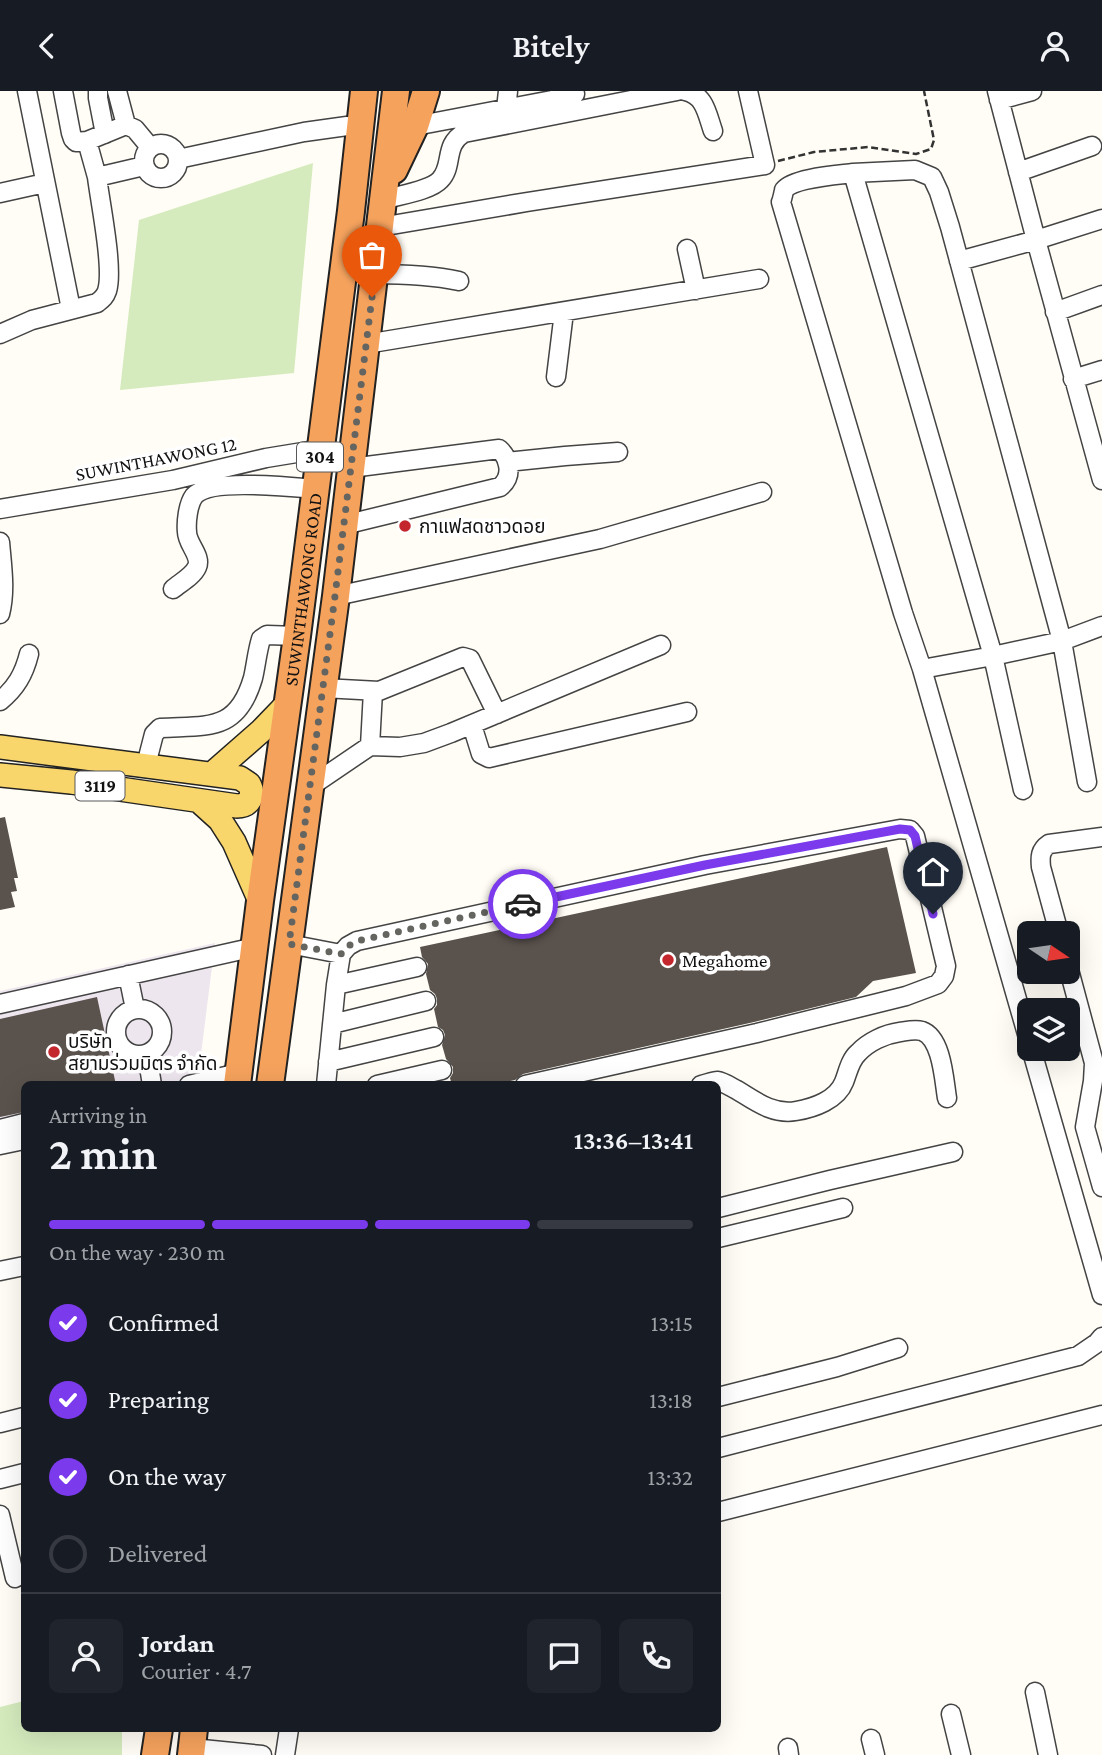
<!DOCTYPE html>
<meta charset="utf-8">
<style>
:root{--surface:#171b24;--page:#20242c;--text:#f1f3f6;--muted:#9ea1a6;--line:#363941;--accent:#7c3aed}
body{margin:0;font-family:"Crimson Pro","Noto Sans Thai",serif;background:var(--page);color:var(--text);height:100vh;display:flex;flex-direction:column;font-size:26px;white-space:nowrap}
*{box-sizing:border-box;margin:0}
p{font-size:23px;color:var(--muted)}
.icon{flex:none;width:38px;height:38px;fill:none;stroke:currentColor;stroke-width:2;stroke-linecap:round;stroke-linejoin:round}
.map{position:relative;flex:1;overflow:hidden}
.drawer{position:absolute;left:21px;top:990px;width:700px;height:651px;display:flex;flex-direction:column;background:var(--surface);border-radius:10px;box-shadow:0 7px 28px #0002}
.drawer>*{flex:none}
.needle{width:46px;rotate:103deg}
.fabs{position:absolute;left:1017px;top:830px;display:grid;gap:14px}
.fabs a{display:grid;place-items:center;width:63px;height:63px;border-radius:10px;background:var(--surface);box-shadow:0 7px 28px #0002;font-size:35px}
.pin{position:absolute;display:grid;place-items:center;width:60px;height:60px;color:#fff;margin:-72px -30px;border-radius:50% 50% 50% 0;rotate:-45deg;box-shadow:0 0 7px #0007}
.pin .icon{rotate:45deg}
.courier{position:absolute;display:grid;place-items:center;width:70px;height:70px;margin:-35px;border:5px solid #7c3aed;border-radius:50%;background:#fff;color:#222;box-shadow:0 2px 9px #0007}
.overview em{font-style:normal;font-weight:600}
.overview div{display:flex;flex-direction:column-reverse}
.overview{display:flex;align-items:center;justify-content:space-between;height:119px;padding:0 28px}
h1{font-size:46px;font-weight:600;line-height:52px}
.bar{display:grid;grid-template-columns:repeat(4,1fr);gap:10px 7px;align-content:center;height:84px;padding:0 28px}
.bar i{height:9px;border-radius:5px;background:var(--line)}
.bar .current{background:var(--accent)}
.bar p{grid-column:span 4}
.line{display:flex;align-items:center;gap:18px;padding:0 28px;border-top:2px solid var(--line)}
.line div{flex:1}
.round{display:grid;place-items:center;flex:none;width:74px;height:74px;border-radius:10px;background:var(--page)}
ol{padding:0 28px;list-style:none}
li{display:flex;align-items:center;gap:21px;height:77px}
li p{margin-inline-start:auto}
li .icon{padding:7px;border-radius:50%;background:var(--accent);color:#fff;stroke-width:4}
li:last-child{color:var(--muted)}
li i{width:38px;height:38px;border:4px solid var(--line);border-radius:50%}
header{display:flex;justify-content:space-between;align-items:center;height:91px;padding:0 28px;background:var(--surface);font-size:32px;font-weight:600}
.map>svg:first-child{display:block}
</style>
<header><svg class="icon" aria-label="back" viewBox="0 0 24 24"><path d="M15 5l-7 7 7 7"/></svg>Bitely<svg class="icon" aria-label="person" viewBox="0 0 24 24"><circle cx="12" cy="8" r="4"/><path d="M4 21q1-7 8-7t8 7"/></svg></header>
<div class="map">
<svg width="1102" height="1664" viewBox="0 0 1102 1664">
<rect width="100%" height="100%" fill="#fffdf5"/>
<path fill="#eee6ef" d="M215,852l-15,119v23h-176v48l-24,6v-148z"/>
<path fill="#d5ebbd" d="M313,72l-19,210 -174,17 19,-170z
M24,1610v28h98v26h-122v-48z"/>
<path fill="#5a524d" d="M5,726l13,61h-4l3,13 -6,1 4,15 -15,3v-92z
M887,756l29,126 -43,8 -17,16 -102,25 -231,52 -8,6 -23,5h-40l-2,-7 3,-5v-6l-7,-8 -4,-14 3,-10 -2,-5 -5,-3 -4,-18 3,-4v-6l-2,-5 -5,-4 -4,-16 2,-10 -6,-7 -2,-10z
M97,906l19,88h-92v27l-24,5v-98z"/>
<g fill="none" stroke-linecap="round" stroke-linejoin="round">
<g stroke="#444" stroke-width="21">
<path id="minor" d="M27,0l44,218
M63,0l8,42 2,6 3,3 11,-1 39,-16 9,4 15,18
M98,0v7l7,36
M117,0l9,34
M685,0c20,4 22,23 28,40
M997,0l39,149 66,240
M999,9l33,-9
M506,18l2,-18
M415,35l137,-26 23,-6
M87,50l10,36
M144 70a17 17 0 1 1 34 0a17 17 0 1 1-34 0Z
M178,68l126,-27 43,-6
M1018,81l74,-26
M853,82l62,-3 17,7 7,15 11,35 112,414 25,141
M0,102l45,-10
M383,109c15,-5 47,-9 57,-20 14,-14 3,-35 24,-47l213,-42
M380,136l147,-25 238,-37 -17,-74
M687,158l9,41
M959,170l77,-21 66,-21
M374,183c29,0 57,1 85,7
M1055,221l47,-17
M0,243l32,-14 65,-17c5,-4 8,-6 10,-12 7,-22 -7,-89 -10,-114l47,-11
M366,253l393,-65
M556,286l8,-65
M1073,288l29,-9
M507,371l58,-6 53,-4
M0,418l173,-29 93,-22 55,-9
M344,434l156,-38c13,-10 10,-28 -1,-38l-148,19
M0,451c2,24 6,49 0,72
M173,498c7,-6 20,-13 24,-22 5,-11 -10,-23 -10,-35 -1,-10 1,-28 7,-36 15,-18 99,-9 122,-7
M336,505l264,-57 162,-47
M922,578l71,-13 69,-15 40,-15
M323,597l56,3 84,-34 7,2 27,55
M0,610c16,-13 24,-27 29,-47
M472,634l9,29 8,4 198,-46
M370,655l3,-55
M146,674l8,-31 6,-6c47,-3 77,5 93,-50 3,-13 4,-26 8,-39l6,-4 30,1
M311,695l59,-40 30,1 24,-4 27,-10 210,-88
M1023,699l-30,-134 -140,-483c-15,2 -60,5 -69,17 0,1 -2,10 -3,12l122,411 19,56 107,372
M1059,842l-18,-66c-1,-10 -1,-17 8,-23l53,-7
M289,853l52,10 -5,31 -10,100
M341,863l7,-8 9,-5 348,-76 195,-36 10,1 5,6 31,130 -2,10 -6,8 -32,12 -149,37 -232,52
M1068,875l26,97 -1,18 -8,46 17,60
M128,884l7,34
M336,894l81,-18
M0,913l255,-57
M116 941a23 23 0 1 1 46 0a23 23 0 1 1-46 0Z
M332,933l94,-23
M1031,957l71,247
M147,963l5,31
M328,971l106,-25
M189,994l49,-12
M377,994l65,-15
M701,994c5,-1 12,-4 16,-4 7,1 14,6 20,9 18,11 36,25 59,21 18,-3 41,-11 48,-29 4,-10 6,-22 14,-29 10,-11 27,-19 42,-21 7,-1 15,-3 22,-1 20,7 22,49 25,67
M0,1038l24,-6
M0,1054l24,-5
M718,1117l112,-28 123,-28
M718,1147l125,-30
M0,1180l24,-5
M718,1306l119,-30 61,-19
M0,1332l24,-6
M718,1357l360,-92 19,-13 5,-6
M0,1388l24,-6
M718,1421l384,-97
M0,1424l15,63
M1035,1601l13,63
M951,1623l10,41
M871,1648l4,16
M192,1657l70,7
M788,1657l1,7
M285,1664l4,-26"/>
</g>
<g stroke="#222" stroke-width="26">
<path id="major" d="M0,656l240,31 9,6c6,11 1,22 -12,22l-166,-24 -71,-7
M213,682l48,-42 27,-28
M199,710l21,19 14,22 26,59"/>
</g>
<g stroke="#222" stroke-width="30">
<g id="highway">
<path d="M394,79l21,-44 11,-35"/>
<path id="s1" d="M237,994l23,-184 37,-265 54,-425 13,-120"/>
<path d="M270,994l66,-489 60,-505"/>
<path d="M155,1664l4,-26"/>
<path d="M191,1664l3,-26"/>
</g>
</g>
<path stroke="#333" stroke-width="2.5" stroke-dasharray="7 3.5" stroke-linecap="butt" d="M778,70l36,-9 54,-5 48,7 15,-5 3,-9 -10,-49"/>
<use href="#minor" stroke="#fff" stroke-width="18"/>
<use href="#major" stroke="#f9d66b" stroke-width="23"/>
<use href="#highway" stroke="#f5a25d" stroke-width="26"/>
</g>
<g fill="none" stroke-linecap="round" stroke-linejoin="round">
<path stroke="#646461" stroke-width="7" stroke-dasharray="0 12.6" d="M372,206l-37,299 -46,348 52,10 7,-8 9,-5 166,-37"/>
<path stroke="#7c3aed" stroke-width="9" d="M523,813l182,-39 195,-36 10,1 5,6 18,78"/>
</g>
<g fill="#c4262e" stroke="#fff" stroke-width="2.5">
<circle cx="405" cy="435" r="7"/>
<circle cx="668" cy="869" r="7"/>
<circle cx="54" cy="961" r="7"/>
</g>
<g text-anchor="middle" dominant-baseline="central" stroke-width="7" stroke-linejoin="round" paint-order="stroke">
<g fill="#fff" stroke="#585858" stroke-width="2">
<rect x="297" y="351.5" width="46" height="29" rx="5"/>
<rect x="75.5" y="680.5" width="49" height="29" rx="5"/>
</g>
<g font-size="18" font-weight="bold" fill="#111">
<text x="320" y="366">304</text>
<text x="100" y="695">3119</text>
</g>
<g font-size="19" fill="#111" stroke="#fff">
<text transform="translate(156 368) rotate(-11)">SUWINTHAWONG 12</text>
<text stroke="none"><textPath href="#s1" startOffset="500">SUWINTHAWONG ROAD</textPath></text>
</g>
<g font-size="19" fill="#111" stroke="#fff" text-anchor="start">
<text x="419" y="435">กาแฟสดชาวดอย</text>
<text x="682" y="869">Megahome</text>
<text x="68" y="950">บริษัท<tspan x="68" dy="22">สยามร่วมมิตร จำกัด</tspan></text>
</g>
</g>
</svg>
<div class="fabs">
<a><svg class="needle" viewBox="-14 -14 28 28"><path d="M0-13l5 13h-10z" fill="#e53935"/><path d="M0 13l5-13h-10z" fill="#9ea1a6"/></svg></a>
<a><svg class="icon" aria-label="layers" viewBox="0 0 24 24"><path d="M12 4l9 5-9 5-9-5zM3 14l9 5 9-5"/></svg></a>
</div>
<div class="pin" style="left:372px;top:206px;background:#ea580c"><svg class="icon" aria-label="bag" viewBox="0 0 24 24"><path d="M5 8h14l-1 12H6zM9 8a3 3 0 0 1 6 0"/></svg></div>
<div class="pin" style="left:933px;top:823px;background:#1f2937"><svg class="icon" aria-label="home" viewBox="0 0 24 24"><path d="M3 11l9-7 9 7M6 9v11h12V9"/></svg></div>
<div class="courier" style="left:523px;top:813px"><svg class="icon" aria-label="car" viewBox="0 0 24 24"><path d="M5 17H2v-5l4-1 3-4h7l3 4 3 1v5h-3M9 17h6M6 11h13"/><circle cx="7" cy="17" r="2"/><circle cx="17" cy="17" r="2"/></svg></div>
<section class="drawer">
<div class="overview"><div><h1>2 min</h1><p>Arriving in</p></div><em>13:36–13:41</em></div>
<div class="bar"><i class="current"></i><i class="current"></i><i class="current"></i><i></i><p>On the way · 230 m</p></div>
<ol>
<li><svg class="icon" aria-label="check" viewBox="0 0 24 24"><path d="M5 12l5 5 9-10"/></svg>Confirmed<p>13:15</p></li>
<li><svg class="icon" aria-label="check" viewBox="0 0 24 24"><path d="M5 12l5 5 9-10"/></svg>Preparing<p>13:18</p></li>
<li><svg class="icon" aria-label="check" viewBox="0 0 24 24"><path d="M5 12l5 5 9-10"/></svg>On the way<p>13:32</p></li>
<li><i></i>Delivered</li>
</ol>
<div class="line" style="height:126px"><a class="round"><svg class="icon" aria-label="person" viewBox="0 0 24 24"><circle cx="12" cy="8" r="4"/><path d="M4 21q1-7 8-7t8 7"/></svg></a><div><b>Jordan</b><p>Courier · 4.7</p></div><a class="round"><svg class="icon" aria-label="chat" viewBox="0 0 24 24"><path d="M4 5h16v11H9l-5 4z"/></svg></a><a class="round"><svg class="icon" aria-label="phone" viewBox="0 0 24 24"><path d="M5 4h4l2 5-3 2q2 4 5 5l2-3 5 2v4C11 20 4 13 5 4z"/></svg></a></div>
</section>
</div>
